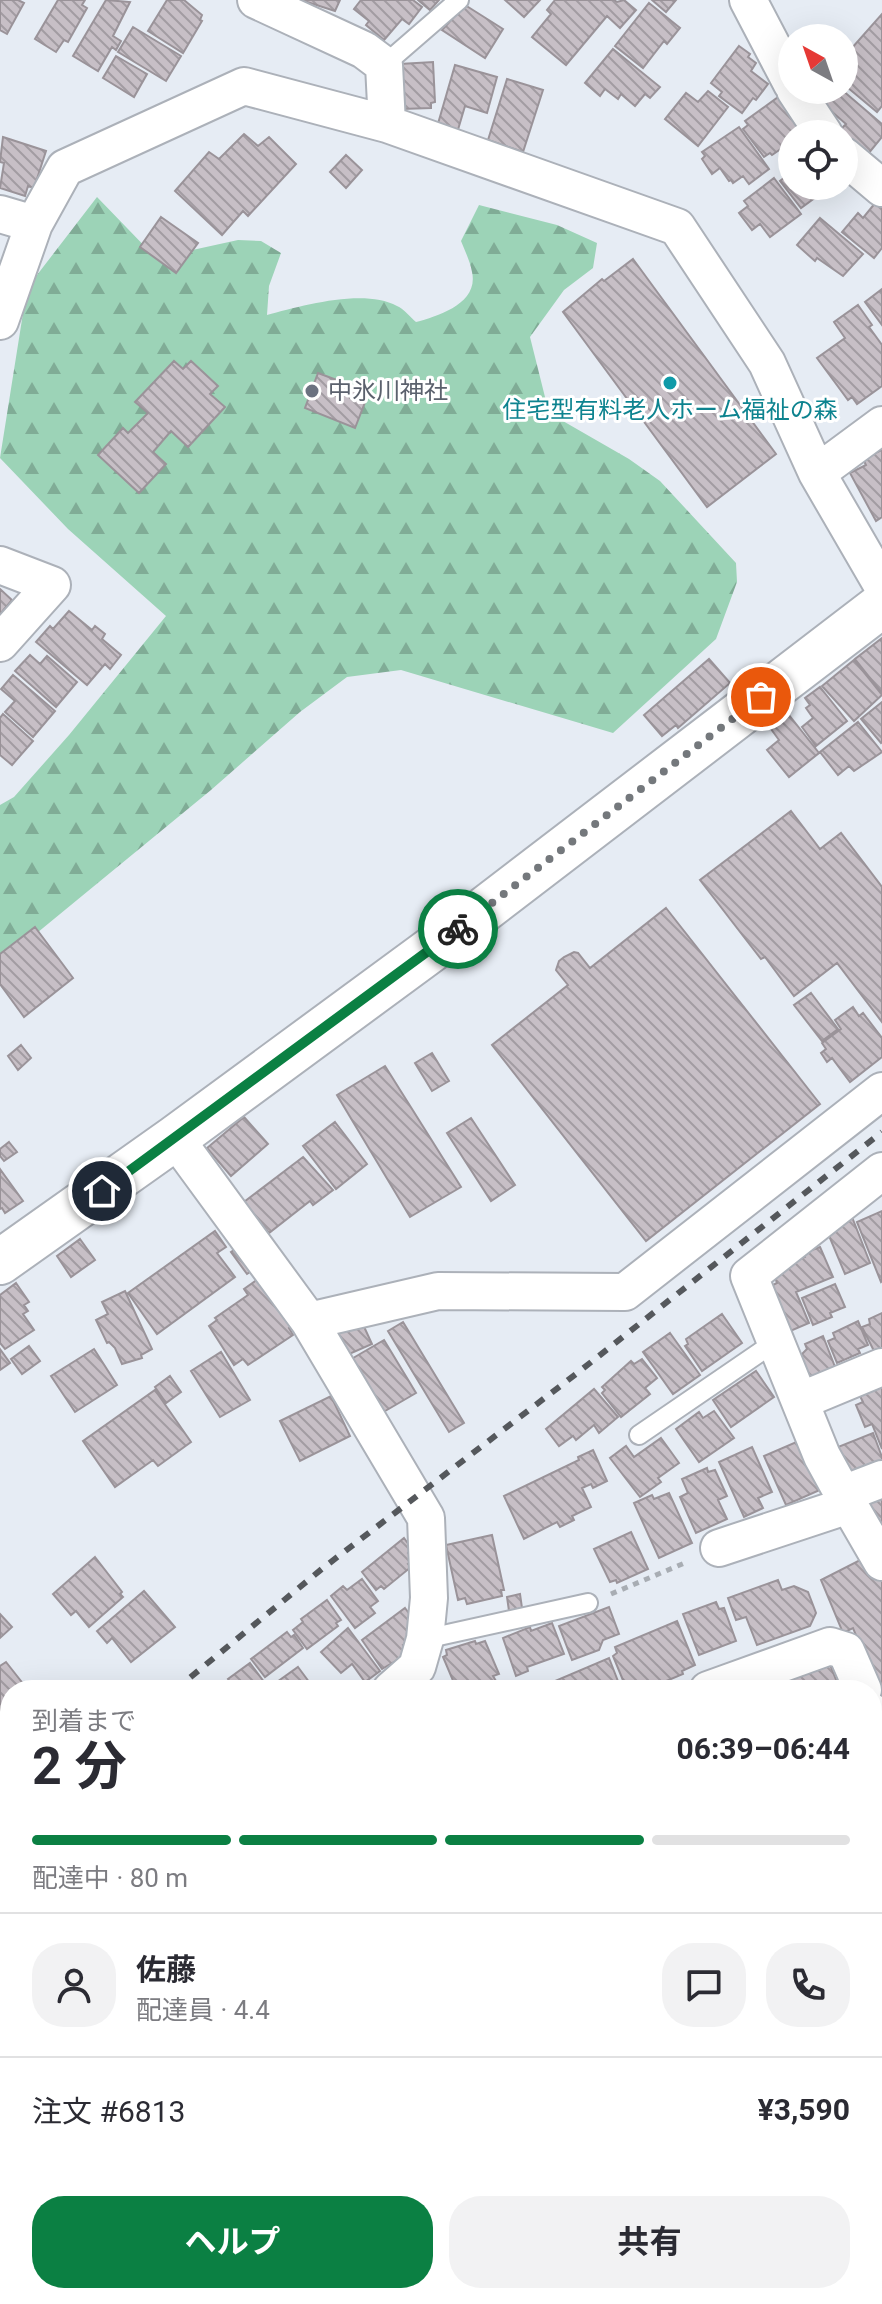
<!DOCTYPE html>
<html lang="ja">
<meta charset="utf-8">
<style>
:root{--surface:#fff;--page:#f2f2f3;--text:#2b2b33;--muted:#7c7c81;--line:#e1e1e2;--accent:#0b8043}
body{margin:0;font-family:Roboto,"Noto Sans JP",sans-serif;background:var(--page);color:var(--text);height:100vh;display:flex;flex-direction:column;font-size:30px;white-space:nowrap}
*{box-sizing:border-box;margin:0}
p{font-size:26px;color:var(--muted)}
.icon{flex:none;width:44px;height:44px;fill:none;stroke:currentColor;stroke-width:2;stroke-linecap:round;stroke-linejoin:round}
.map{position:relative;flex:1;overflow:hidden}
.details{position:absolute;left:0px;top:1680px;width:882px;height:624px;display:flex;flex-direction:column;background:var(--surface);border-radius:32px 32px 0 0;box-shadow:0 8px 32px #0002}
.details>*{flex:none}
.needle{width:52px;rotate:320deg}
.tools{position:absolute;left:778px;top:24px;display:grid;gap:16px}
.tools a{display:grid;place-items:center;width:80px;height:80px;border-radius:50%;background:var(--surface);box-shadow:0 8px 32px #0002;font-size:40px}
.pin{position:absolute;display:grid;place-items:center;width:68px;height:68px;color:#fff;margin:-34px;border:4px solid #fff;border-radius:50%;box-shadow:0 2px 8px #0007}
.courier{position:absolute;display:grid;place-items:center;width:80px;height:80px;margin:-40px;border:6px solid #0b8043;border-radius:50%;background:#fff;color:#222;box-shadow:0 2px 10px #0007}
.overview em{font-style:normal;font-weight:700}
.overview div{display:flex;flex-direction:column-reverse}
.overview{display:flex;align-items:center;justify-content:space-between;height:136px;padding:0 32px}
h1{font-size:52px;font-weight:700;line-height:60px}
.bar{display:grid;grid-template-columns:repeat(4,1fr);gap:12px 8px;align-content:center;height:96px;padding:0 32px}
.bar i{height:10px;border-radius:6px;background:var(--line)}
.bar .active{background:var(--accent)}
.bar p{grid-column:span 4}
.line{display:flex;align-items:center;gap:20px;padding:0 32px;border-top:2px solid var(--line)}
.line div{flex:1}
.round{display:grid;place-items:center;flex:none;width:84px;height:84px;border-radius:32px;background:var(--page)}
.primary-button{display:flex;gap:16px;margin-top:auto;padding:16px 32px}
.primary-button a{flex:1;height:92px;border-radius:32px;background:var(--accent);color:#fff;font-size:32px;font-weight:700;line-height:92px;text-align:center}
.primary-button a+a{background:var(--page);color:var(--text)}
.map>svg:first-child{display:block}
</style>
<div class="map">
<svg width="882" height="2304" viewBox="0 0 882 2304">
<defs>
<pattern id="forest-firs" width="22" height="20" patternUnits="userSpaceOnUse" patternTransform="scale(2)"><rect width="22" height="20" fill="#9cd3b7"/><path d="M5 1l3.5 6h-7zM16 11l3.5 6h-7z" fill="#80ac96"/></pattern>
<pattern id="building-back-hatch" width="6" height="6" patternUnits="userSpaceOnUse" patternTransform="scale(2)"><rect width="6" height="6" fill="#c7bfc6"/><path d="M-1 5l2 2M0 0l6 6M5-1l2 2" fill="none" stroke="#a29ca2"/></pattern>
</defs>
<rect width="100%" height="100%" fill="#e6ecf4"/>
<path fill="url(#forest-firs)" d="M97,197l59,61 82,-18 23,1 20,12 -12,33 -2,29c34,-9 97,-27 130,-9 7,3 13,11 19,16 23,-6 63,-19 56,-50 -2,-11 -7,-21 -11,-31l18,-36 78,20 40,18 -4,25 -29,22 -34,47 19,76 80,46 31,22 76,82 1,19 -21,57 -103,94 -212,-63 -54,7 -47,35 -89,78 -196,161 -15,9v-155l14,-8 55,-62 97,-119 -98,-87 -68,-71 27,-170z"/>
<g fill="none" stroke-linecap="round" stroke-linejoin="round">
<path stroke="#afdbf7" stroke-width="11" d="M724,2294l8,10"/>
<path stroke="#afdbf7" stroke-width="66" d="M0,2009l10,14
M872,2070l10,-33"/>
</g>
<path fill="url(#building-back-hatch)" stroke="#9a9399" stroke-width="2" d="M0,0h18l6,3 -17,31 -7,-4z
M58,0h27l-3,5 5,3 -19,34 -4,-2 -8,12 -21,-13z
M106,0l24,2 -17,34 8,5 -5,9 -4,-3 -14,24 -25,-15z
M167,0h17l18,15 -2,5 2,1 -19,32 -35,-22z
M301,0h39l-5,11z
M361,0h52l9,7 -13,17 -7,-5 -18,21 -18,-15 3,-4 -15,-12z
M418,0h21l-9,10z
M505,0h35l-16,17z
M555,0h59l3,2 7,-2 12,10 -16,18 -13,-12 -41,49 -34,-28 19,-23 -4,-4z
M652,0h24l-10,12z
M649,3l31,25 -13,16 -3,-3 -21,27 -28,-22z
M465,5l38,24 -18,29 -43,-28z
M882,14v92l-5,6 -30,-25 -3,3v-33z
M133,27l48,29 -15,25 -48,-29z
M739,46l11,8 -2,3 8,6 -5,8 17,13 -12,16 -3,-2 -11,15 -23,-17 3,-4 -11,-9z
M613,49l47,38 -10,11 -5,-4 -10,12 -14,-12 -3,5 -13,-10 -5,7 -15,-13z
M116,56l31,18 -13,23 -31,-19z
M433,62l2,40 -4,1v5l-29,1 -2,-45z
M455,65l42,12 -10,36 -22,-7 -8,27 -20,-6z
M507,79l36,11 -20,62 -35,-12z
M837,90h5l40,34v13l-14,17 -28,-24 6,-6 -22,-19z
M708,91l20,16 -30,39 -33,-27 21,-26 12,9z
M781,95l21,29 -12,9 2,4 -6,4 2,3 -16,11 -2,-2 -6,4 -21,-28 5,-4 -3,-4z
M739,127l30,42 -20,15 -6,-8 -10,7 -2,-3 -2,1 -9,-13 -8,6 -10,-15 3,-3 -3,-4z
M244,134l14,12 11,-9 27,27 -48,52 -5,-5 -21,24 -47,-44 34,-39 10,7z
M3,137l43,14 -12,37 -6,-2 -3,10 -25,-8 4,-25 -4,-1z
M346,155l16,15 -16,18 -16,-16z
M792,165v21h39l-30,22 -21,-27 5,-4 -3,-4z
M774,178l27,36 -31,23 -10,-13 -8,6 -13,-17 9,-7 -4,-5z
M876,202l6,5v41l-8,10 -32,-26 16,-19 5,5z
M161,217l37,26 -22,30 -36,-26z
M820,218l43,36 -20,22 -26,-18 -2,3 -18,-16z
M633,259l143,195 -69,53 -144,-195 39,-33 2,2z
M882,289v36l-17,-23z
M858,305l14,20 -3,2 13,18v41l-25,18 -5,-7 -4,3 -31,-42 28,-20 -11,-16z
M174,361l9,8 8,-8 27,25 -8,8 15,13 -37,40 -17,-16 -18,21 13,12 -27,29 -41,-38 25,-27 5,5 20,-20 -13,-11z
M318,373l51,19 -14,36 -50,-20z
M882,450v67l-6,4 -26,-48 16,-8 -3,-6z
M0,589l12,11 -12,14z
M69,611l23,19 3,-4 10,8 -3,5 19,16 -11,14 -5,-5 -18,21 -51,-43 14,-16 3,3z
M882,638v55l-27,-34z
M30,655l10,9 7,-8 30,26 -21,25 -41,-36z
M709,659l21,24 -52,45 -2,-3 -14,11 -18,-21z
M854,660l28,35 -28,26 -32,-35z
M13,675l42,36 -22,26 -28,-25 10,-11 -14,-12z
M820,687l27,34 -31,25 -14,-19 11,-9 -7,-10 4,-3 -5,-7z
M882,702v40l-1,1 -20,-24z
M3,714l30,27 -21,24 -12,-10v-37z
M789,715l30,38 -30,24 -22,-27 12,-10 -8,-11z
M858,722l24,30 -28,19 -5,-5 -11,9 -18,-23z
M791,811l29,38 21,-16 41,54v135l-45,-59 -43,33 -29,-39 -4,2 -61,-79z
M666,908l154,196 -174,137 -154,-196 76,-60 -12,-15 3,-9 5,-4 10,-5 4,1 12,15z
M35,927l38,51 -49,39 -24,-33v-30z
M811,993l27,36 -16,12 -28,-36z
M853,1007l6,9 4,-3 19,25v19l-32,25 -18,-24 -5,4 -6,-9 5,-4 -4,-6 19,-14 -6,-9z
M21,1045l10,13 -13,12 -10,-14z
M432,1053l17,28 -17,10 -17,-28z
M385,1066l76,121 -51,30 -73,-122z
M244,1117l24,27 -37,32 -24,-28z
M471,1118l44,67 -24,16 -44,-68z
M335,1122l32,42 -31,25 -33,-43z
M9,1142l8,10 -13,9 -4,-5v-7z
M303,1157l30,33 -20,15 -3,-4 -41,32 -25,-31z
M0,1169l23,32 -18,12 -3,-5 -2,1z
M882,1211v70l-1,1 -24,-60z
M852,1217l18,46 -25,11 -18,-43z
M215,1231l11,16 -9,6 18,24 -78,57 -29,-41z
M80,1239l15,21 -24,17 -14,-21z
M243,1244l16,22 -12,8 -16,-22z
M820,1247l13,30 -37,15 13,31 -21,9 -19,-45 8,-4 -3,-8 4,-7 27,-11 -1,-4z
M265,1274l33,48 -9,6 4,7 -45,30 -5,-6 -9,6 -25,-39 8,-6 -2,-2 33,-23 -4,-6z
M16,1283l13,19 -5,3 4,6 -5,3 11,16 -29,19 -5,-6v-48z
M835,1284l10,23 -15,6 2,4 -19,8 -11,-27z
M125,1291l27,58 -11,6 1,3 -20,6 -7,-16 -6,-6 -2,1 -11,-23 12,-6 -6,-12z
M882,1313v42l-5,2 -15,-30 8,-3 -1,-5z
M722,1314l20,29 -40,28 -17,-25 3,-2 -2,-5z
M360,1318l12,26 -25,11 -11,-26z
M858,1321l10,24 -10,4 2,4 -23,10 -9,-22 7,-3 -2,-5z
M403,1322l61,101 -15,9 -61,-101z
M670,1333l30,42 -27,19 -30,-42z
M823,1336l14,36 -30,8 -7,-24 7,-7 -2,-5z
M384,1340l32,53 -36,21 -32,-53z
M29,1346l11,15 -18,13 -11,-15z
M0,1349l10,14 -10,7z
M94,1349l23,36 -42,27 -24,-36z
M221,1352l29,48 -30,17 -29,-46z
M642,1359l15,19 -12,10 5,6 -29,23 -19,-24 3,-3 -3,-3 29,-26 3,3z
M756,1371l18,26 -43,30 -18,-27z
M170,1376l11,16 -15,11 -11,-16z
M882,1385v64l-10,-25 -7,3 -9,-22 7,-3 -4,-8z
M594,1389l24,28 -19,16 -5,-8 -18,15 -3,-4 -14,10 -13,-17z
M155,1390l36,52 -33,24 -5,-6 -38,27 -32,-46z
M331,1396l19,40 -50,25 -20,-40z
M714,1411l20,27 -35,24 -23,-33 23,-17 4,6z
M873,1433l9,24v11l-22,8 -13,-6 -9,-23z
M661,1438l18,25 -21,15 3,4 -21,15 -30,-39 16,-12 8,11z
M801,1440l21,49 -36,16 -22,-49z
M752,1447l20,45 -14,6 5,10 -19,9 -25,-55z
M593,1450l14,31 -14,7 -2,-4 -9,4 9,19 -19,9 2,4 -14,7 -3,-5 -33,17 -20,-43 75,-36 -1,-3z
M707,1468l1,4 7,-2 12,26 -9,4 9,19 -31,14 -16,-36 8,-4 -6,-14z
M669,1493l23,50 -33,15 -25,-55 18,-8 2,4z
M882,1496v33l-2,1 -11,-29z
M631,1532l17,37 -31,14 -1,-3 -6,2 -16,-33z
M492,1535l12,55h-3l1,6 -35,8 -2,-6 -7,2 -12,-55z
M404,1538l8,11 -4,4 6,7 -6,4 3,3 -27,22 -3,-3 -5,4 -14,-18z
M868,1556l14,21v120l-29,-69 -10,5 -22,-53z
M95,1557l27,35 -2,2 3,3 -34,30 -13,-16 -5,4 -18,-21z
M362,1579l16,22 -8,6 5,6 -20,15 -24,-32 12,-10 4,4z
M778,1580l4,10 12,-4 14,6 8,21 -6,13 -53,19 -11,-28 -10,3 -8,-22z
M144,1591l31,36 -44,35 -19,-24 -5,5 -10,-12z
M520,1594l2,14 -13,3 -2,-14z
M327,1600l14,20 -5,3 2,3 -31,23 -14,-19 10,-8 -2,-3z
M716,1602l3,7 5,-1 12,33 -37,14 -16,-41z
M609,1607l10,27 -16,6 -4,10 -27,10 -13,-34z
M405,1608l11,15 -2,6 -7,5 4,6 -8,5 6,8 -27,16 -20,-29z
M0,1614l12,13 -12,11z
M677,1621l18,44 -13,6 1,3 -38,16h-18l-14,-34 4,-3 -2,-6z
M552,1623l12,31 -37,13 1,4 -12,5 -13,-38 27,-11 1,4z
M348,1628l32,43 -15,11 -13,-18 -11,9 -20,-21z
M287,1632l4,5 3,-2 9,13 -38,29 -14,-18z
M475,1641l1,3 9,-3 14,33 -6,2 3,5 -21,9h-18l-14,-33 4,-2 -1,-5z
M609,1658l12,31 -63,1 -3,-9z
M6,1662l22,28h-18v39l-4,-5 -6,5v-63z
M829,1662l11,28h-83z
M250,1663l20,27h-34l-8,-11z
M298,1667l17,23h-43l-2,-3z
M882,1839v49l-10,8v-52z
M882,2140v32l-10,-12v-12z
M881,2180l1,1 -1,67 -9,-11v-49z
M28,2294h29l12,10h-49z
M70,2294h34l10,7 -2,3h-29z
M154,2294h51l12,10h-72z
M212,2294h30l-9,10 -13,-7 -2,2z
M266,2294h31l5,4 -6,6h-39z
M378,2294l3,4 -4,6h-31l3,-6 -4,-4z
M510,2294h41l-6,10h-41z
M568,2294l8,4 4,-4 12,7 -2,3h-28z
M670,2294h42l3,3 -6,7h-47z
M749,2294h38l-10,10h-18z"/>
<g fill="none" stroke-linecap="round" stroke-linejoin="round">
<g stroke="#acb1b9" stroke-width="22">
<path id="lane" d="M384,65l75,-65
M639,1435l136,-93
M425,1639l163,-36"/>
</g>
<g stroke="#acb1b9" stroke-width="40">
<path id="street" d="M256,0l108,50 20,15 3,59 290,103 90,136 50,110 65,112
M748,0l44,84
M795,90l29,44
M844,156l38,32
M0,214l34,10
M0,321l34,-97 31,-56 179,-82 143,38
M817,473l65,-48
M0,565l52,20 -52,58
M175,1138l134,183 117,197 3,80 -4,41 -8,28 -26,23
M309,1321l129,-30 187,1 257,-201
M800,1401l82,-34
M843,1494l39,-15
M849,1505l33,57
M719,1548l130,-43 -27,-49 -73,-180 133,-105
M708,1690l122,-44 16,5 17,39
M872,1712l10,23
M0,1782l10,-8
M872,1830l10,-8
M440,2294l16,10
M623,2294l7,1 10,9
M128,2304l8,-10
M394,2304l5,-10"/>
</g>
<g stroke="#acb1b9" stroke-width="48">
<path id="primary" d="M0,1262l175,-124 272,-200 435,-333"/>
</g>
<path stroke="#a8adb3" stroke-width="5" stroke-dasharray="6 6" stroke-linecap="butt" d="M611,1594l76,-32"/>
<use href="#lane" stroke="#fff" stroke-width="18"/>
<use href="#street" stroke="#fff" stroke-width="36"/>
<use href="#primary" stroke="#fff" stroke-width="44"/>
<path stroke="#55585c" stroke-width="6" stroke-dasharray="10 10" stroke-linecap="butt" d="M175,1690l148,-122 253,-194 306,-242
M0,1841l10,-11"/>
</g>
<g fill="none" stroke-linecap="round" stroke-linejoin="round">
<path stroke="#74787c" stroke-width="8" stroke-dasharray="0 14.4" d="M458,929l303,-232"/>
<path stroke="#0b8043" stroke-width="10" d="M102,1191l356,-262"/>
</g>
<circle fill="#0f9aa8" stroke="#fff" stroke-width="3" cx="670" cy="383" r="8"/>
<circle fill="#6b7280" stroke="#fff" stroke-width="3" cx="312" cy="391" r="8"/>
<g text-anchor="middle" dominant-baseline="central" stroke-width="6" stroke-linejoin="round" paint-order="stroke">
<g font-size="24" fill="#5b616d" stroke="#fff" text-anchor="start">
<text x="328" y="391">中氷川神社</text>
</g>
<g font-size="24" fill="#0d838f" stroke="#fff">
<text x="670" y="410">住宅型有料老人ホーム福祉の森</text>
</g>
</g>
</svg>
<div class="tools">
<a><svg class="needle" viewBox="-14 -14 28 28"><path d="M0-13l5 13h-10z" fill="#e53935"/><path d="M0 13l5-13h-10z" fill="#7c7c81"/></svg></a>
<a><svg class="icon" aria-label="locate" viewBox="0 0 24 24"><circle cx="12" cy="12" r="6"/><path d="M12 2v4M12 18v4M2 12h4M18 12h4"/></svg></a>
</div>
<div class="pin" style="left:761px;top:697px;background:#ea580c"><svg class="icon" aria-label="bag" viewBox="0 0 24 24"><path d="M5 8h14l-1 12H6zM9 8a3 3 0 0 1 6 0"/></svg></div>
<div class="pin" style="left:102px;top:1191px;background:#1f2937"><svg class="icon" aria-label="home" viewBox="0 0 24 24"><path d="M3 11l9-7 9 7M6 9v11h12V9"/></svg></div>
<div class="courier" style="left:458px;top:929px"><svg class="icon" aria-label="bike" viewBox="0 0 24 24"><circle cx="6" cy="16" r="4"/><circle cx="18" cy="16" r="4"/><path d="M6 16l4-8h5l3 8M10 8l3 8H6M13 5h3"/></svg></div>
<section class="details">
<div class="overview"><div><h1>2 分</h1><p>到着まで</p></div><em>06:39–06:44</em></div>
<div class="bar"><i class="active"></i><i class="active"></i><i class="active"></i><i></i><p>配達中 · 80 m</p></div>
<div class="line" style="height:144px"><a class="round"><svg class="icon" aria-label="person" viewBox="0 0 24 24"><circle cx="12" cy="8" r="4"/><path d="M4 21q1-7 8-7t8 7"/></svg></a><div><b>佐藤</b><p>配達員 · 4.4</p></div><a class="round"><svg class="icon" aria-label="chat" viewBox="0 0 24 24"><path d="M4 5h16v11H9l-5 4z"/></svg></a><a class="round"><svg class="icon" aria-label="phone" viewBox="0 0 24 24"><path d="M5 4h4l2 5-3 2q2 4 5 5l2-3 5 2v4C11 20 4 13 5 4z"/></svg></a></div>
<div class="line" style="height:104px"><div>注文 #6813</div><b>¥3,590</b></div>
<div class="primary-button"><a>ヘルプ</a><a>共有</a></div>
</section>
</div>
